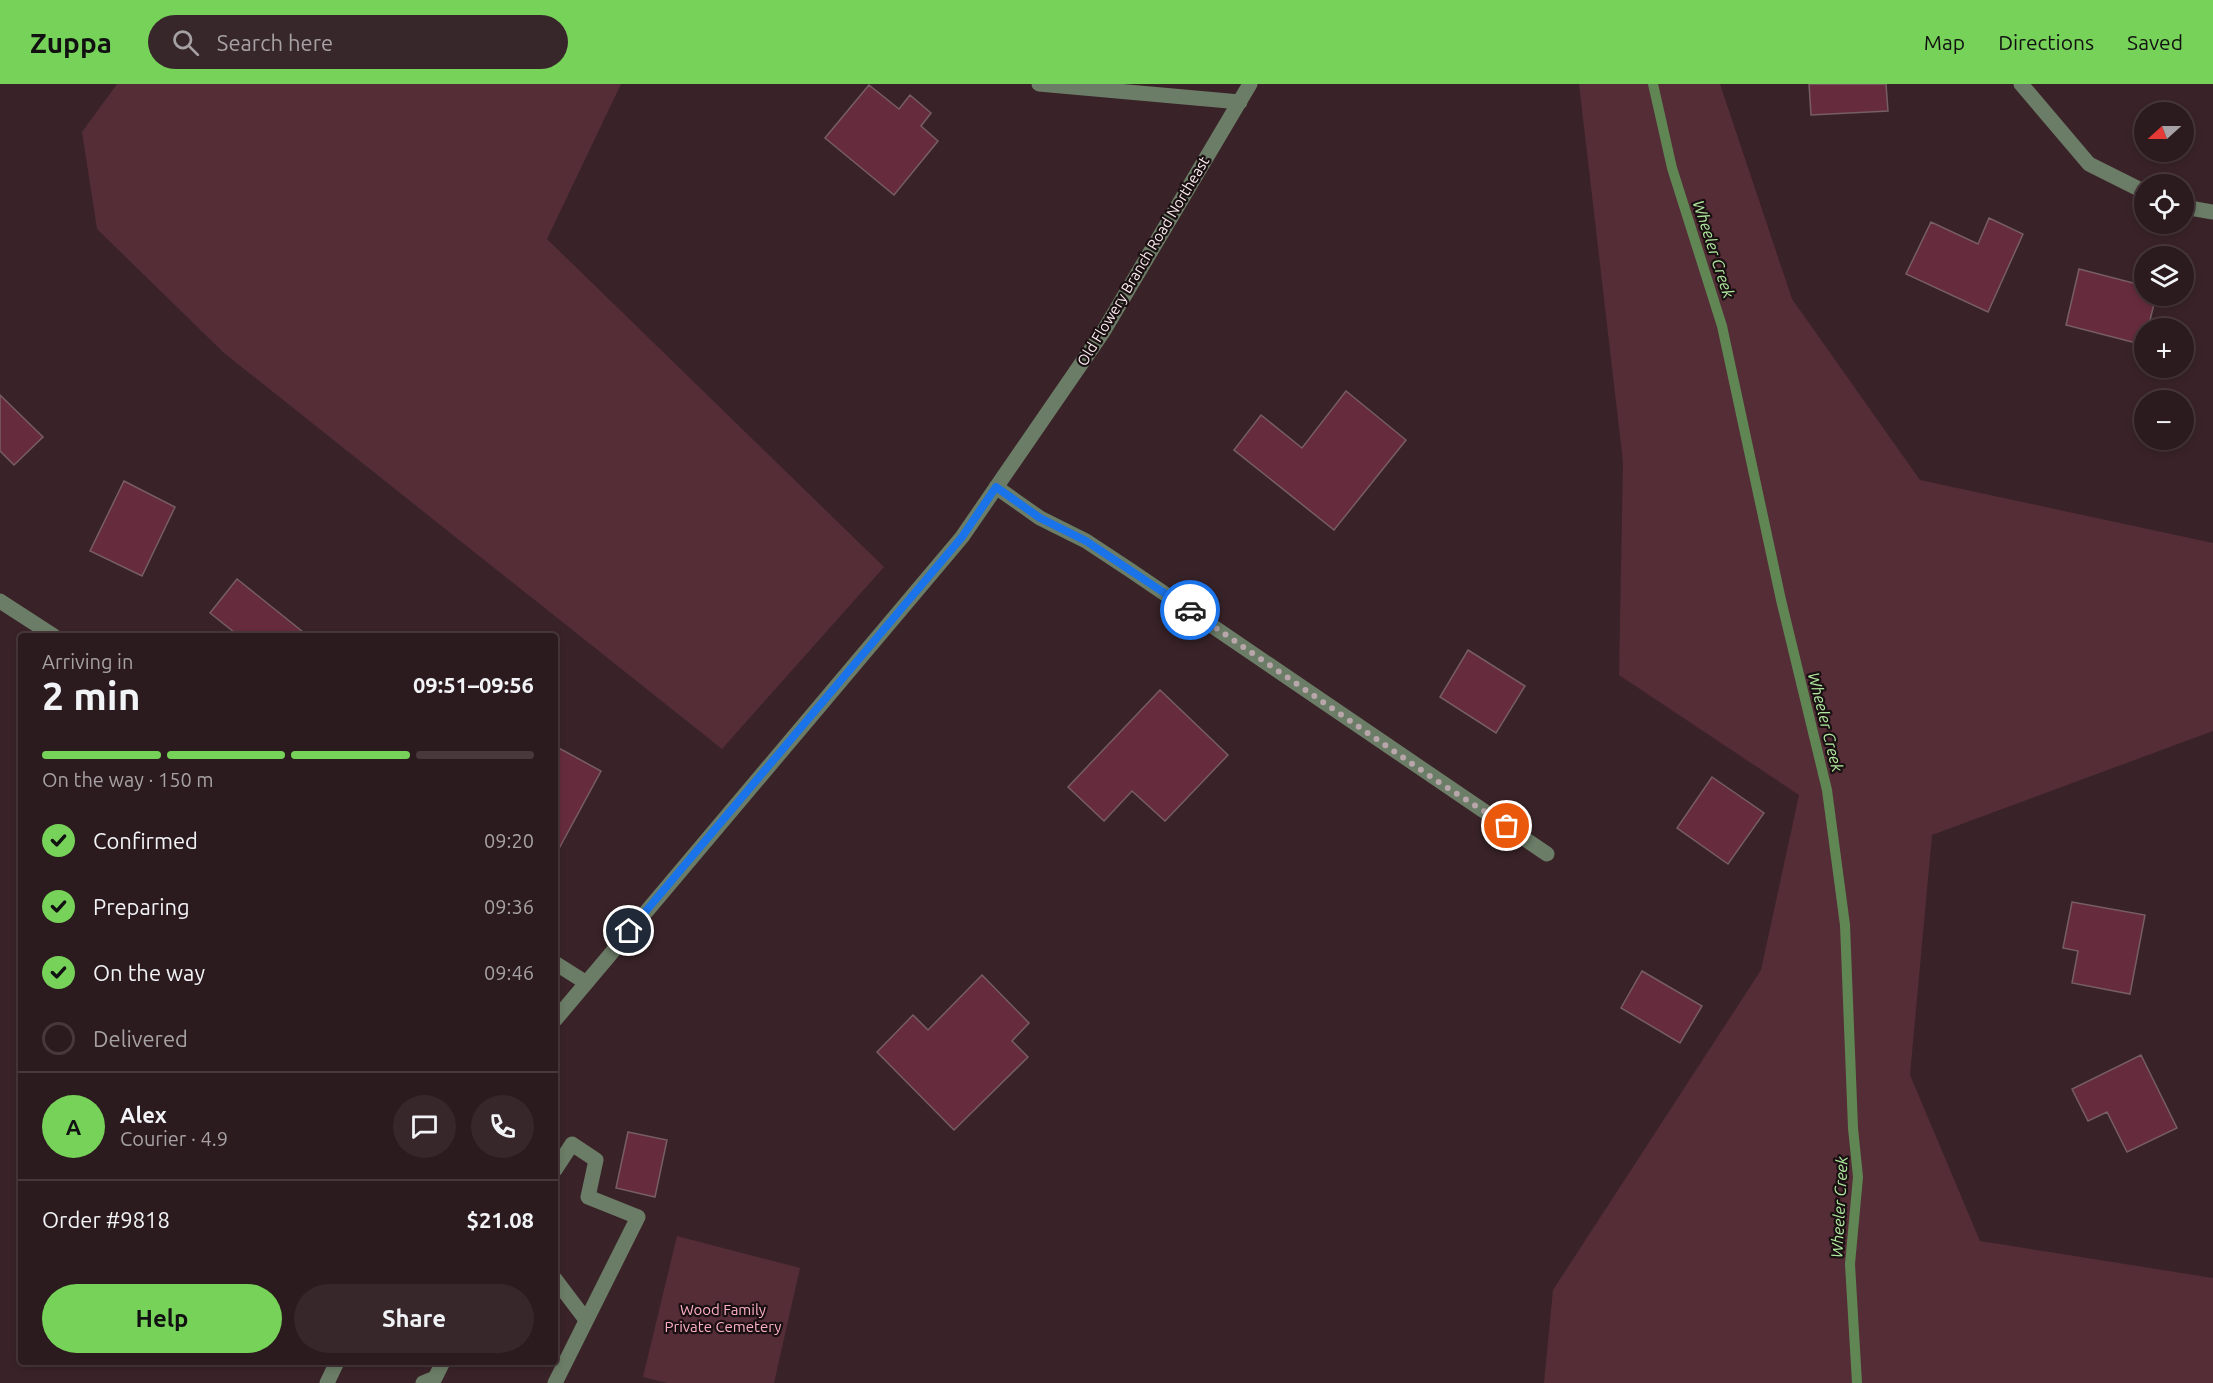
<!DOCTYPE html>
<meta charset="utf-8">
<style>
:root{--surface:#2b1a1e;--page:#37272b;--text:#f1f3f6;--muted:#a6a1a4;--line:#47383c;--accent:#77d259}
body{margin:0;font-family:Ubuntu,sans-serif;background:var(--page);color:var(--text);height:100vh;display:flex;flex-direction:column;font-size:22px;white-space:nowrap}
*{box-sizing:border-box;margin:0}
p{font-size:20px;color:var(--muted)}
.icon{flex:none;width:33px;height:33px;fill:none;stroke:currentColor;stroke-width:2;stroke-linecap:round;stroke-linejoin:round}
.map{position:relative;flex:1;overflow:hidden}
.panel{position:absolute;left:18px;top:549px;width:540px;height:732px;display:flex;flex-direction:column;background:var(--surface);border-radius:6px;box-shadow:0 3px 9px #0003,0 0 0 2px var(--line)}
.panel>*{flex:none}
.needle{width:39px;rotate:249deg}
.fabs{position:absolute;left:2134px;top:18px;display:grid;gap:12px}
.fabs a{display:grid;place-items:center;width:60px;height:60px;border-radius:50%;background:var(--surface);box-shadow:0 3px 9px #0003,0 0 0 2px var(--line);font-size:30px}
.pin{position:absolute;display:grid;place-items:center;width:51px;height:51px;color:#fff;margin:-26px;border:3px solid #fff;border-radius:50%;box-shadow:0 2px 6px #0007}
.courier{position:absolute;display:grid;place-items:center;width:60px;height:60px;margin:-30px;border:4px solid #1a73e8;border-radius:50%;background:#fff;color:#222;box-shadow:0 2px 8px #0007}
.summary em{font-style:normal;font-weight:600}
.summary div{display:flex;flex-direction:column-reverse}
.summary{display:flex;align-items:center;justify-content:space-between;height:102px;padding:0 24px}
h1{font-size:39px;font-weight:600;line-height:45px}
.bar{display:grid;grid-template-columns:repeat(4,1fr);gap:9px 6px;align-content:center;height:72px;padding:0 24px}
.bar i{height:8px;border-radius:4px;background:var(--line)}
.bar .on{background:var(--accent)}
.bar p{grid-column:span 4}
.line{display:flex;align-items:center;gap:15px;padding:0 24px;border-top:2px solid var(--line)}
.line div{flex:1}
.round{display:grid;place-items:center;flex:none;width:63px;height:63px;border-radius:32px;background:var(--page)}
ol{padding:0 24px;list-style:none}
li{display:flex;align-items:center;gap:18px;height:66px}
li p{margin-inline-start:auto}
li .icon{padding:6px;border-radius:50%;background:var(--accent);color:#111;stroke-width:4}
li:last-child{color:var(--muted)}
li i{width:33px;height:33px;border:3px solid var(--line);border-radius:50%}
.primary-button{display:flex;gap:12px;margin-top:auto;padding:12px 24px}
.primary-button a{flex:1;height:69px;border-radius:36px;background:var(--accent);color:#111;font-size:24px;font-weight:600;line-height:69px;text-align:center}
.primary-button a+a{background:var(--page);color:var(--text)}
header{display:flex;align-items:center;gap:36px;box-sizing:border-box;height:84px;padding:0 30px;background:var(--accent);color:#111}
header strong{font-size:28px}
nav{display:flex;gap:33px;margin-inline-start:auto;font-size:21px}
.search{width:420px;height:54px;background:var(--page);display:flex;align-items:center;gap:15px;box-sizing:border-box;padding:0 21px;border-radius:33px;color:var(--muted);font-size:22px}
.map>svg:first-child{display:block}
</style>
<header>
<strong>Zuppa</strong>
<div class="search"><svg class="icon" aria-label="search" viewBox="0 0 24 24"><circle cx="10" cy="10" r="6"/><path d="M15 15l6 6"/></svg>Search here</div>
<nav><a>Map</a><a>Directions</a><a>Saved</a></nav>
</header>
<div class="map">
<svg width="2213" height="1299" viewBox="0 0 2213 1299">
<rect width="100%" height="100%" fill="#392328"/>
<path fill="#542d37" d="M117,0h504l-74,155 337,328 -162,182 -498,-396 -127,-124 -15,-97z
M1579,0h141l72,215 128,181 293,63v188l-281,104 -22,240 70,166 233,37v105h-669l9,-93 208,-320 38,-175 -180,-120 4,-213z
M677,1152l123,32 -26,115h-107l-24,-6z"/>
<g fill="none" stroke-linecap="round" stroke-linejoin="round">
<path stroke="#608654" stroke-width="10" d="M1653,0l19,84 50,158 59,274 46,190 18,135 8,203 5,49 -8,87 7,119"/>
</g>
<path fill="#662c3d" stroke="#775e63" stroke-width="1.5" d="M1809,0h77l2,27 -77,4z
M869,1l30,24 11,-14 21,18 -10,13 17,15 -44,54 -69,-57z
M1989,134l34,16 -35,78 -82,-38 25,-52 47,22z
M2079,185l66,17v10h11l-8,32h-3l-1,17 -78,-20z
M1346,307l60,49 -72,90 -100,-80 27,-35 41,33z
M0,311l43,42 -29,28 -14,-14z
M124,397l51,26 -33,69 -52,-25z
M237,495l71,57h-69l-29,-23z
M1468,566l57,36 -29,47 -56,-36z
M1160,606l68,65 -63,66 -33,-30 -28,30 -36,-34z
M555,662l46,25 -46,85z
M1712,693l52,36 -36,51 -51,-36z
M2072,818l73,13 -15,79 -58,-11 6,-32 -15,-3z
M1642,887l60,35 -22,37 -59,-35z
M982,891l47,48 -17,18 16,16 -74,73 -77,-78 36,-37 15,15z
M2141,971l36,73 -50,24 -20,-40 -19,9 -16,-32z
M628,1048l39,8 -12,57 -39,-9z"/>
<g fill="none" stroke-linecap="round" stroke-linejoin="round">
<path stroke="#6c7d67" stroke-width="15" d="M1039,0l201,18
M2021,0l68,80 56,28
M2184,123l29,5
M996,403l44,31 46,23 44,29 417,284
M0,517l54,35
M555,879l30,19
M555,936l407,-483 141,-205 147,-248
M555,1195l31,41
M327,1299l10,-21
M423,1299l12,-5 8,-16
M555,1299l83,-166 -50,-20 8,-37 -24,-16 -17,26"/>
</g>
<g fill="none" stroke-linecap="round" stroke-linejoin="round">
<path stroke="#b8a6aa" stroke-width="6" stroke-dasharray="0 10.8" d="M1190,526l247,171 70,45"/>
<path stroke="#1a73e8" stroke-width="8" d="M629,847l333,-394 34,-50 44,31 46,23 104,69"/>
</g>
<g text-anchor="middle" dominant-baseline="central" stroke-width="4.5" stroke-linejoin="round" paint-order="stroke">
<g font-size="15" fill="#fcecf0" stroke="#1a1012">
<text transform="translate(1143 177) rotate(-59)">Old Flowery Branch Road Northeast</text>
</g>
<g font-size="15" fill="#fdb0c3" stroke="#1a1012">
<text x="723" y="1225">Wood Family<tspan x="723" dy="17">Private Cemetery</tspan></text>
</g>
<g font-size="16" font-style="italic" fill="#b1eaa0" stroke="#1a1012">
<text transform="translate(1714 165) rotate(72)">Wheeler Creek</text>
<text transform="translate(1826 638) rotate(76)">Wheeler Creek</text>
<text transform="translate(1839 1123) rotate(-87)">Wheeler Creek</text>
</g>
</g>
</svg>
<div class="fabs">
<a><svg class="needle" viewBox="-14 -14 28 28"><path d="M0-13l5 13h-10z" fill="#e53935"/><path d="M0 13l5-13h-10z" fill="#a6a1a4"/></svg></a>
<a><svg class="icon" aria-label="locate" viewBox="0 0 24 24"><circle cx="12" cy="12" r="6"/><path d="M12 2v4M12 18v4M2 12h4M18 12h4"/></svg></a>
<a><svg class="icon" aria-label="layers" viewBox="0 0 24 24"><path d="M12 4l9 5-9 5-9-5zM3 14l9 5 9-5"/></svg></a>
<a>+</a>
<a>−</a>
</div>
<div class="pin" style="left:1507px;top:742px;background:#ea580c"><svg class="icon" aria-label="bag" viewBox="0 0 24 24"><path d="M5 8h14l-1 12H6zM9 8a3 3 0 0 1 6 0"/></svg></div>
<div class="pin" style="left:629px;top:847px;background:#1f2937"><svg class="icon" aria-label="home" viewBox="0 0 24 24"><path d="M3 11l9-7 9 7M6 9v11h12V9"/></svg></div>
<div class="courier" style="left:1190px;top:526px"><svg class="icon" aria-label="car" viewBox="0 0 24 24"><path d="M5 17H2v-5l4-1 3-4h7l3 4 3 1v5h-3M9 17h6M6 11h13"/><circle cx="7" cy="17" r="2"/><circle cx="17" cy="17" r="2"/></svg></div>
<section class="panel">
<div class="summary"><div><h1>2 min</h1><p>Arriving in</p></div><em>09:51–09:56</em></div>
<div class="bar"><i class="on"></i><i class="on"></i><i class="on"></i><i></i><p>On the way · 150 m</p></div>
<ol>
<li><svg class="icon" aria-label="check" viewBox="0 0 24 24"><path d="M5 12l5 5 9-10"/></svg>Confirmed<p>09:20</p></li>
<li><svg class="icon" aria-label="check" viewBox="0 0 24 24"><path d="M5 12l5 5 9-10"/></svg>Preparing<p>09:36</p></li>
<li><svg class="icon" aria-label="check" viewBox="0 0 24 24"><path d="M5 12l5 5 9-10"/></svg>On the way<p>09:46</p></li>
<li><i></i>Delivered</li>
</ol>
<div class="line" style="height:108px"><b class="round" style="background:var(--accent);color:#111">A</b><div><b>Alex</b><p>Courier · 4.9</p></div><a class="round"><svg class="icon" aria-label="chat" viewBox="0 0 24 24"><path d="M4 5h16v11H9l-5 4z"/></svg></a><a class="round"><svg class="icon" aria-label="phone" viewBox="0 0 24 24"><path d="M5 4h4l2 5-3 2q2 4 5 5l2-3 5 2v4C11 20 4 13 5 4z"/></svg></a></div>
<div class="line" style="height:78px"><div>Order #9818</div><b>$21.08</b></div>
<div class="primary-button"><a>Help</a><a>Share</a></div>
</section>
</div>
